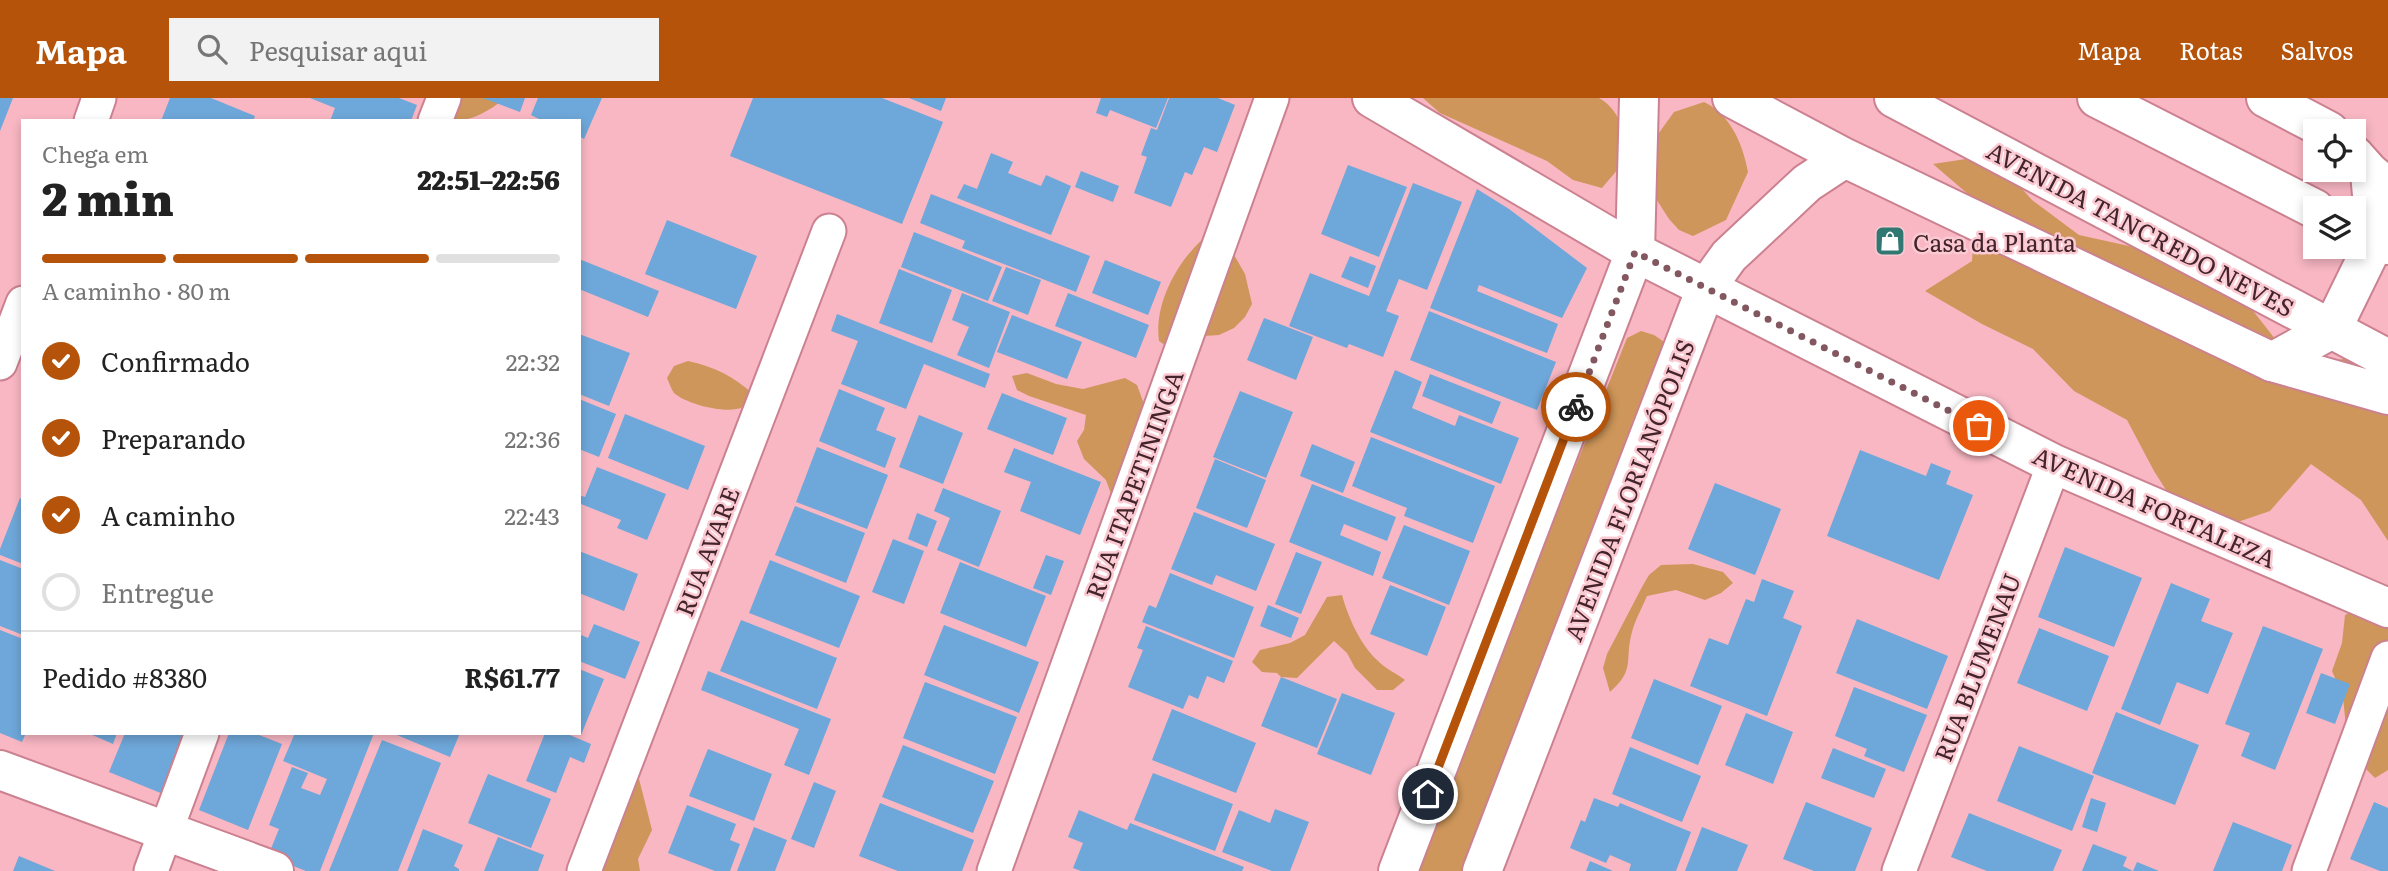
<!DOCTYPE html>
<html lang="pt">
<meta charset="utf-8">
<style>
:root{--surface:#fff;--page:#f2f2f2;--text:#222;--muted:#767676;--line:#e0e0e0;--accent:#b45309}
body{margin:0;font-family:Literata,serif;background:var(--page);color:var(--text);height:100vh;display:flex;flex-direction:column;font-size:26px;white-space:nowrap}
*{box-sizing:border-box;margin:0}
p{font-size:23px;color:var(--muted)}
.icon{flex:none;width:38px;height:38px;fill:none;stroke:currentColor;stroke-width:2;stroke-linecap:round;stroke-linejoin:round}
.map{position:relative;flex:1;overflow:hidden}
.details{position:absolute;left:21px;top:21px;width:560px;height:616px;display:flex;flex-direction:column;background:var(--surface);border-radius:0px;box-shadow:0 4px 10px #0003}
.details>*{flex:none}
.controls{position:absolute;left:2303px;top:21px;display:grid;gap:14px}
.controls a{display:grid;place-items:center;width:63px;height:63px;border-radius:0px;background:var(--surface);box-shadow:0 4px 10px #0003;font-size:35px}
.pin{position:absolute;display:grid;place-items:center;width:60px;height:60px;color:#fff;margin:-30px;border:4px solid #fff;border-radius:50%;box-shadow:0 2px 7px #0007}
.courier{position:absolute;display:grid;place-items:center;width:70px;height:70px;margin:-35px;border:5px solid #b45309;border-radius:50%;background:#fff;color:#222;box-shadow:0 2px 9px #0007}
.head em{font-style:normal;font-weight:800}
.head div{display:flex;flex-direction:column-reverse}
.head{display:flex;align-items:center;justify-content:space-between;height:119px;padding:0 21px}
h1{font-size:46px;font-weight:800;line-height:52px}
.bar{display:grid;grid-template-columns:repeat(4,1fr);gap:10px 7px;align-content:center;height:84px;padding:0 21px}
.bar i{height:9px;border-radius:5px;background:var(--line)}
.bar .on{background:var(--accent)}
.bar p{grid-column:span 4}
.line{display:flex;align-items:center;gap:18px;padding:0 21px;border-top:2px solid var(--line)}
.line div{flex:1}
ol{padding:0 21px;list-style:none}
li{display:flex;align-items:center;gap:21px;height:77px}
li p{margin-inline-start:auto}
li .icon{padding:7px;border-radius:50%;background:var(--accent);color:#fff;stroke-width:4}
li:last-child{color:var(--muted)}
li i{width:38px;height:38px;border:4px solid var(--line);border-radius:50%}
header{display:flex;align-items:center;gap:42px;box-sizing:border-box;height:98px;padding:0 35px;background:var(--accent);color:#fff}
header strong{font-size:33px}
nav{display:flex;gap:38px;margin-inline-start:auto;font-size:24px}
.search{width:490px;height:63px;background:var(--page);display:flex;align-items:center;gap:18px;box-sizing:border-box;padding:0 24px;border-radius:0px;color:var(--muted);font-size:26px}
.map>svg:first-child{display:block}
</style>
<header>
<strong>Mapa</strong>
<div class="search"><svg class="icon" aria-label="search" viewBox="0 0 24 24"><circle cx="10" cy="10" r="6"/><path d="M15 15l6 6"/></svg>Pesquisar aqui</div>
<nav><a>Mapa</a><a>Rotas</a><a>Salvos</a></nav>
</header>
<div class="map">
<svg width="2388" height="773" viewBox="0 0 2388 773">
<rect width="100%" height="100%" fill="#f8b7c3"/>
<path fill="#ce965a" d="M458,0h47c-14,12 -33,23 -51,23l-1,-7z
M1423,0h176c21,12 31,40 23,63 -3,9 -14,19 -20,27l-29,-8 -26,-19 -107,-48z
M1704,4c26,12 39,42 44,70l-22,48 -33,16 -14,-6 -10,-11 -16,-25 3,-57 18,-25z
M1992,57l40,45 47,35 59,13 105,50 36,46 58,16 51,-8v189l-27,-41 -50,-36 -41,47 -47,16 -50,-26 -19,-30 -27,-51 -53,-29 -41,-42 -51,-25 -57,-33 47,-30 4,-60 -43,-37z
M1217,140l12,8 16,28 7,30 -7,13 -11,11 -15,7 -15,1 -14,5 -10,15 -21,-15c-5,-36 17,-78 44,-102z
M1641,233l13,4 13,9 3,12 -208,515h-49l214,-533z
M688,263c25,5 47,16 65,33 -3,4 -6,11 -10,13 -15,8 -57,-3 -69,-14 -3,-4 -5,-11 -7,-15l7,-12z
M1027,275l29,11 27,5 42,-11 12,7 11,30 -23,80 -14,-1 -5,-14 -22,-21 -7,-18 7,-11 2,-15 -57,-19 -12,-6 -5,-14z
M1693,466l30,8 10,11 -12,10 -16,7 -29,-10 -29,6c-5,12 -12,24 -15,36 -8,29 4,37 -22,60l-7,-24 4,-14 35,-67 7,-12 12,-10z
M1342,497c6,22 18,49 35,65 7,8 19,13 28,20l-12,10h-16l-22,-22 -8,-15 -13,-12 -37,37 -16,-1 -4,-4 -15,-1 -10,-10 8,-12 30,-7 15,-8 22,-38z
M2368,504l20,8v160l-13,8 -20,-20 -9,-31 -3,-30 -11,-26 10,-28 3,-28z
M638,677l14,55 -14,29 2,12h-41z"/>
<path fill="#6ea7d9" d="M0,0h13l-13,33z
M170,0h41l44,18 -2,5h-92z
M310,0h89l18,7 -6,16h-81l5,-13z
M483,0h42l-5,14z
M538,0h64l-18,41 -5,-3v-15h-36l-12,-6z
M753,0h129l61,24 -41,102 -172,-68z
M909,0h37l-5,13z
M1101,0h67l-12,30 -46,-18 -3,7 -11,-4z
M1169,0h49l17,7 -18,47 -13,-5 -12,28 -7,-3 -14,35 -37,-14 13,-36 -6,-2 10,-27 6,2z
M991,55l22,9 -5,11 33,13 5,-11 25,11 -20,49 -94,-37 7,-14 13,5z
M1348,67l59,22 -28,70 -58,-23z
M1081,73l38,15 -6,16 -38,-15z
M1413,85l49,19 -35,88 -28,-11 -13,32 13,5 -16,41 -34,-13 -2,4 -58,-22 21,-53 59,23z
M1477,91l32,20 78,59 -25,50 -83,-33 -2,6 81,33 -11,29 -117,-45z
M931,96l159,62 -14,36 -114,-44 3,-7 -45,-18z
M667,122l90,36 -21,53 -91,-35z
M914,134l88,35 -14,34 -87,-34z
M1350,158l26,10 -8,22 -27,-11z
M579,161l80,32 -11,26 -69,-28z
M1105,162l56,22 -13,33 -56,-22z
M1006,169l35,13 -13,35 -36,-14z
M899,171l53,21 -20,53 -53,-20z
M962,195l48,19 -21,56 -32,-13 12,-28 -17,-7z
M1068,195l81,32 -13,33 -81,-32z
M1429,213l127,51 -19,48 -127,-50z
M837,216l153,60 -5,14 -61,-24 -18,45 -65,-25 17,-43 -27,-10z
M1012,217l70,27 -15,37 -70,-27z
M1264,220l49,19 -17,43 -49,-20z
M579,236l51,19 -21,53 -30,-12z
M1395,272l27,12 -10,26 43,18 4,-11 60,23 -18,46 -131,-52z
M1430,276l71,28 -9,22 -70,-28z
M839,291l46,19 -9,22 20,8 -11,30 -66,-27z
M1240,293l53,21 -27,66 -53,-21z
M1002,295l65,25 -14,37 -66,-26z
M579,301l37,15 -17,43 -20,-8z
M625,316l80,32 -17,44 -80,-32z
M919,317l44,18 -20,51 -44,-17z
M1371,339l124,49 -22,57 -69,-27 3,-8 -55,-22z
M1312,346l43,18 -12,31 -43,-17z
M817,349l71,28 -21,54 -71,-27z
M1014,350l87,34 -21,53 -60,-24 11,-29 -27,-10z
M1860,352l66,26 5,-13 20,8 -5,13 27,11 -34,85 -112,-44z
M1215,361l51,21 -19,48 -51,-20z
M597,369l69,27 -19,46 -30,-12 4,-8 -40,-16 -2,5v-14l6,2z
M1715,385l66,26 -26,66 -67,-26z
M1312,386l84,33 -9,24 -43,-17 -4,11 41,17 -8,24 -84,-34z
M943,390l58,23 -22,56 -42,-17 13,-32 -16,-7z
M20,400l3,1v65l-23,-9v-6z
M795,408l70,27 -19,50 -71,-28z
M1194,414l81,32 -19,47 -40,-16 -4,10 -41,-16z
M917,415l20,8 -10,26 -19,-8z
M1404,427l66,26 -21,54 -67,-27z
M893,441l31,12 -20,53 -32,-12z
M2065,449l77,31 -28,69 -76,-30z
M579,453l59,23 -14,37 -45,-18z
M1296,454l26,10 -21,52 -26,-10z
M1046,457l18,6 -13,34 -18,-7z
M0,462l23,9v66l-23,-9z
M770,462l90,36 -21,52 -90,-35z
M960,464l86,34 -20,51 -86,-34z
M1170,475l84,34 -20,51 -92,-36 7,-17 7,3z
M1762,481l32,12 -11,27 19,8 -35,90 -77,-30 19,-48 19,7 18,-46 8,3z
M2171,485l39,16 -9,22 32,12 -25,61 -31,-12 -17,43 -39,-16z
M1390,487l56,22 -19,49 -57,-22z
M1268,507l31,13 -8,20 -31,-12z
M1857,521l91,37 -21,53 -91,-36z
M741,522l96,38 -20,51 -97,-38z
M594,526l46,18 -15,37 -46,-18v-27l9,4z
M944,527l95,37 -20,51 -95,-38z
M1146,528l87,35 -9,22 -17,-7 -9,23 -9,-4 -6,14 -55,-22 15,-37 -6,-2z
M2263,528l60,23 -48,121 -34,-14 9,-23 -25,-9z
M2039,530l70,28 -22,55 -70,-28z
M0,532l23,9v94h3l-4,9 -22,-9z
M579,571l25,10 -23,56 -2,-1z
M708,573l123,48 -22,56 -25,-10 15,-36 -98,-39z
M2321,575l29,11 -15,40 -29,-11z
M1281,579l56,22 -20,49 -56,-22z
M1654,581l68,27 -24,59 -67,-27z
M925,584l92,35 -22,57 -92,-36z
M1854,589l73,28 -23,57 -40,-16 3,-7 -32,-13z
M1342,595l53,20 -24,62 -54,-21z
M1172,611l84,34 -20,50 -84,-33z
M2116,614l83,33 -24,60 -83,-32z
M1746,615l47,19 -20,52 -48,-19z
M88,635h29l-4,11z
M125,635h69l-26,63 -59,-24z
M229,635h25l28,11 -34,86 -49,-20z
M295,635h79l-54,138h-14l-38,-15 11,-27 -10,-4 23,-58 16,6 -7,15 19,7 7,-16 -44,-18z
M392,635h68l-10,24z
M545,635h20l26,11 -7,19 -14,-6 -14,36 -30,-12z
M382,642l59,23 -43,108h-69z
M903,647l91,36 -21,52 -91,-36z
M2019,648l75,30 -22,55 -75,-30z
M1630,649l71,29 -19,46 -70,-28z
M1833,650l53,21 -12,29 -53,-20z
M708,651l64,25 -18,47 -65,-25z
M1153,675l80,31 -18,47 -81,-31z
M488,676l63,25 -20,49 -63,-25z
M814,684l22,9 -22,57 -23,-9z
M1594,700l24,9 2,-4 71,29 -15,39h-47l2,-7 -21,-9 -4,8 -36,-15 11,-28 4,2z
M2091,700l15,5 -9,29 -15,-5z
M1806,704l66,26 -17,43h-41l-31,-12z
M2374,704l14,6v63h-8l-30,-12z
M880,705l94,37 -12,31h-64l-39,-15z
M687,707l49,19 -6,16 10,4 -10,27h-15l-47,-18z
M1275,711l34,13 -19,49h-18l-50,-19 17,-42 31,13z
M1079,712l48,20 3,-7 114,44 -2,4h-161l-8,-3 10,-25 -15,-6z
M1969,715l93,37 -9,21h-66l-36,-14z
M2233,724l59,23 -10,26h-69z
M754,729l33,13 -12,31h-38z
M1702,729l46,18 -11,26h-52z
M423,731l40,16 -9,21 5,3v2h-52z
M498,739l46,18 -6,16h-54z
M2093,746l34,13 -4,9 10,5 4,-9 22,9h-77z
M19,758l36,15h-42z
M1590,763l23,10h-27z"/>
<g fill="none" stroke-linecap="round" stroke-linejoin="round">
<g stroke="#cc8190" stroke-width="37">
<path id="minor" d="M91,23l8,-23
M435,23l9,-23
M0,265l23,-60
M151,773l51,-138
M584,773l245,-640
M994,773l278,-773
M1899,773l155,-407
M2309,773l79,-213"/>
</g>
<g stroke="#cc8190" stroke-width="42">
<path id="tertiary" d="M1372,0l263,154 419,212 334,144
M1732,0l113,60 427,204 60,-33 44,-90 -6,-66 -16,-18
M2266,0l63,33
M0,672l274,101
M1398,773l237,-619 4,-154
M1482,773l224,-583 23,-32 78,-73 38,-25"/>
</g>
<g stroke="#cc8190" stroke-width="42">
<path id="primary" d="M1894,0l494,261
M2097,0l218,111
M2370,75l18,14
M2354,130l34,17
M2272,264l116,33"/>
</g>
<use href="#minor" stroke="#fff" stroke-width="33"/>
<use href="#tertiary" stroke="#fff" stroke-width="38"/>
<use href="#primary" stroke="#fff" stroke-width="38"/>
</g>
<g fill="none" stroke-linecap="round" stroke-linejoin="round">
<path stroke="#825760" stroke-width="7" stroke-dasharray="0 12.6" d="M1576,309l59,-155 344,174"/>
<path stroke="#b45309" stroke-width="9" d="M1428,696l148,-387"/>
</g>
<defs>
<g id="shop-square" transform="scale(1.575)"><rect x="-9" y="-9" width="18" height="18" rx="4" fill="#307871" stroke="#fbc9d2"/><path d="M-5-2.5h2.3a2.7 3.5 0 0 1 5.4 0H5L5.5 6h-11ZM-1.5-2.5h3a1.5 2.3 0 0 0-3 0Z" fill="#fff"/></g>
</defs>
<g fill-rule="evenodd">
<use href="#shop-square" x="1890" y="143"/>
</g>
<g text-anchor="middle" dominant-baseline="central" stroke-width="5" stroke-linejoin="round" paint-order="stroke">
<g font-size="24" fill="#43242b" stroke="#fbc9d2">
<text transform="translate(2141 130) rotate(28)">AVENIDA TANCREDO NEVES</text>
<text transform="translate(1133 386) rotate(-70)">RUA ITAPETININGA</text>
<text transform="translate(1628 392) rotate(-69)">AVENIDA FLORIANÓPOLIS</text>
<text transform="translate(2155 408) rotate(24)">AVENIDA FORTALEZA</text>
<text transform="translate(706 453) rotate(-69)">RUA AVARE</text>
<text transform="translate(1976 569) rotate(-69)">RUA BLUMENAU</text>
</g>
<g font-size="24" fill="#43242b" stroke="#fbc9d2" text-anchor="start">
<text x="1913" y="143">Casa da Planta</text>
</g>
</g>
</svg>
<div class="controls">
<a><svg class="icon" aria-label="locate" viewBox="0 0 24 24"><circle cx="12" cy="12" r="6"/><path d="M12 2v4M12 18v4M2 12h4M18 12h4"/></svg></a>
<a><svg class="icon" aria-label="layers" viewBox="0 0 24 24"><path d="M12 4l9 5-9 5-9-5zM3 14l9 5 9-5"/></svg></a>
</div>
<div class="pin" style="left:1979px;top:328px;background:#ea580c"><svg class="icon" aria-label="bag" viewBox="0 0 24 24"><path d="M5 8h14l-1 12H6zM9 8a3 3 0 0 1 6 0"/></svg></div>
<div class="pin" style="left:1428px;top:696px;background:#1f2937"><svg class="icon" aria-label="home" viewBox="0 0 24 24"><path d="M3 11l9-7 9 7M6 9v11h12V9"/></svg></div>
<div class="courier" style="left:1576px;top:309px"><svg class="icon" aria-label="bike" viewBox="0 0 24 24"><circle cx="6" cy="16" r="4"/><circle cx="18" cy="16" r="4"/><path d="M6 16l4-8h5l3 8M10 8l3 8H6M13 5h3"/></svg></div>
<section class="details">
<div class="head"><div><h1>2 min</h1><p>Chega em</p></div><em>22:51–22:56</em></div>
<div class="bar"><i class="on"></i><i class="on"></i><i class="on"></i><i></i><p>A caminho · 80 m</p></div>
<ol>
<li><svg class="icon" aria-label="check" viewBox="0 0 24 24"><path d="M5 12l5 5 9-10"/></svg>Confirmado<p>22:32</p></li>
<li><svg class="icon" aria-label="check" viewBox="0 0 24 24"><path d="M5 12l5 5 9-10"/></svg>Preparando<p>22:36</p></li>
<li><svg class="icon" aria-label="check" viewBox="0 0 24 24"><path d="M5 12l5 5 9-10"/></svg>A caminho<p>22:43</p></li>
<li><i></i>Entregue</li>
</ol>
<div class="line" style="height:91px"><div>Pedido #8380</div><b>R$61.77</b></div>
</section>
</div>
